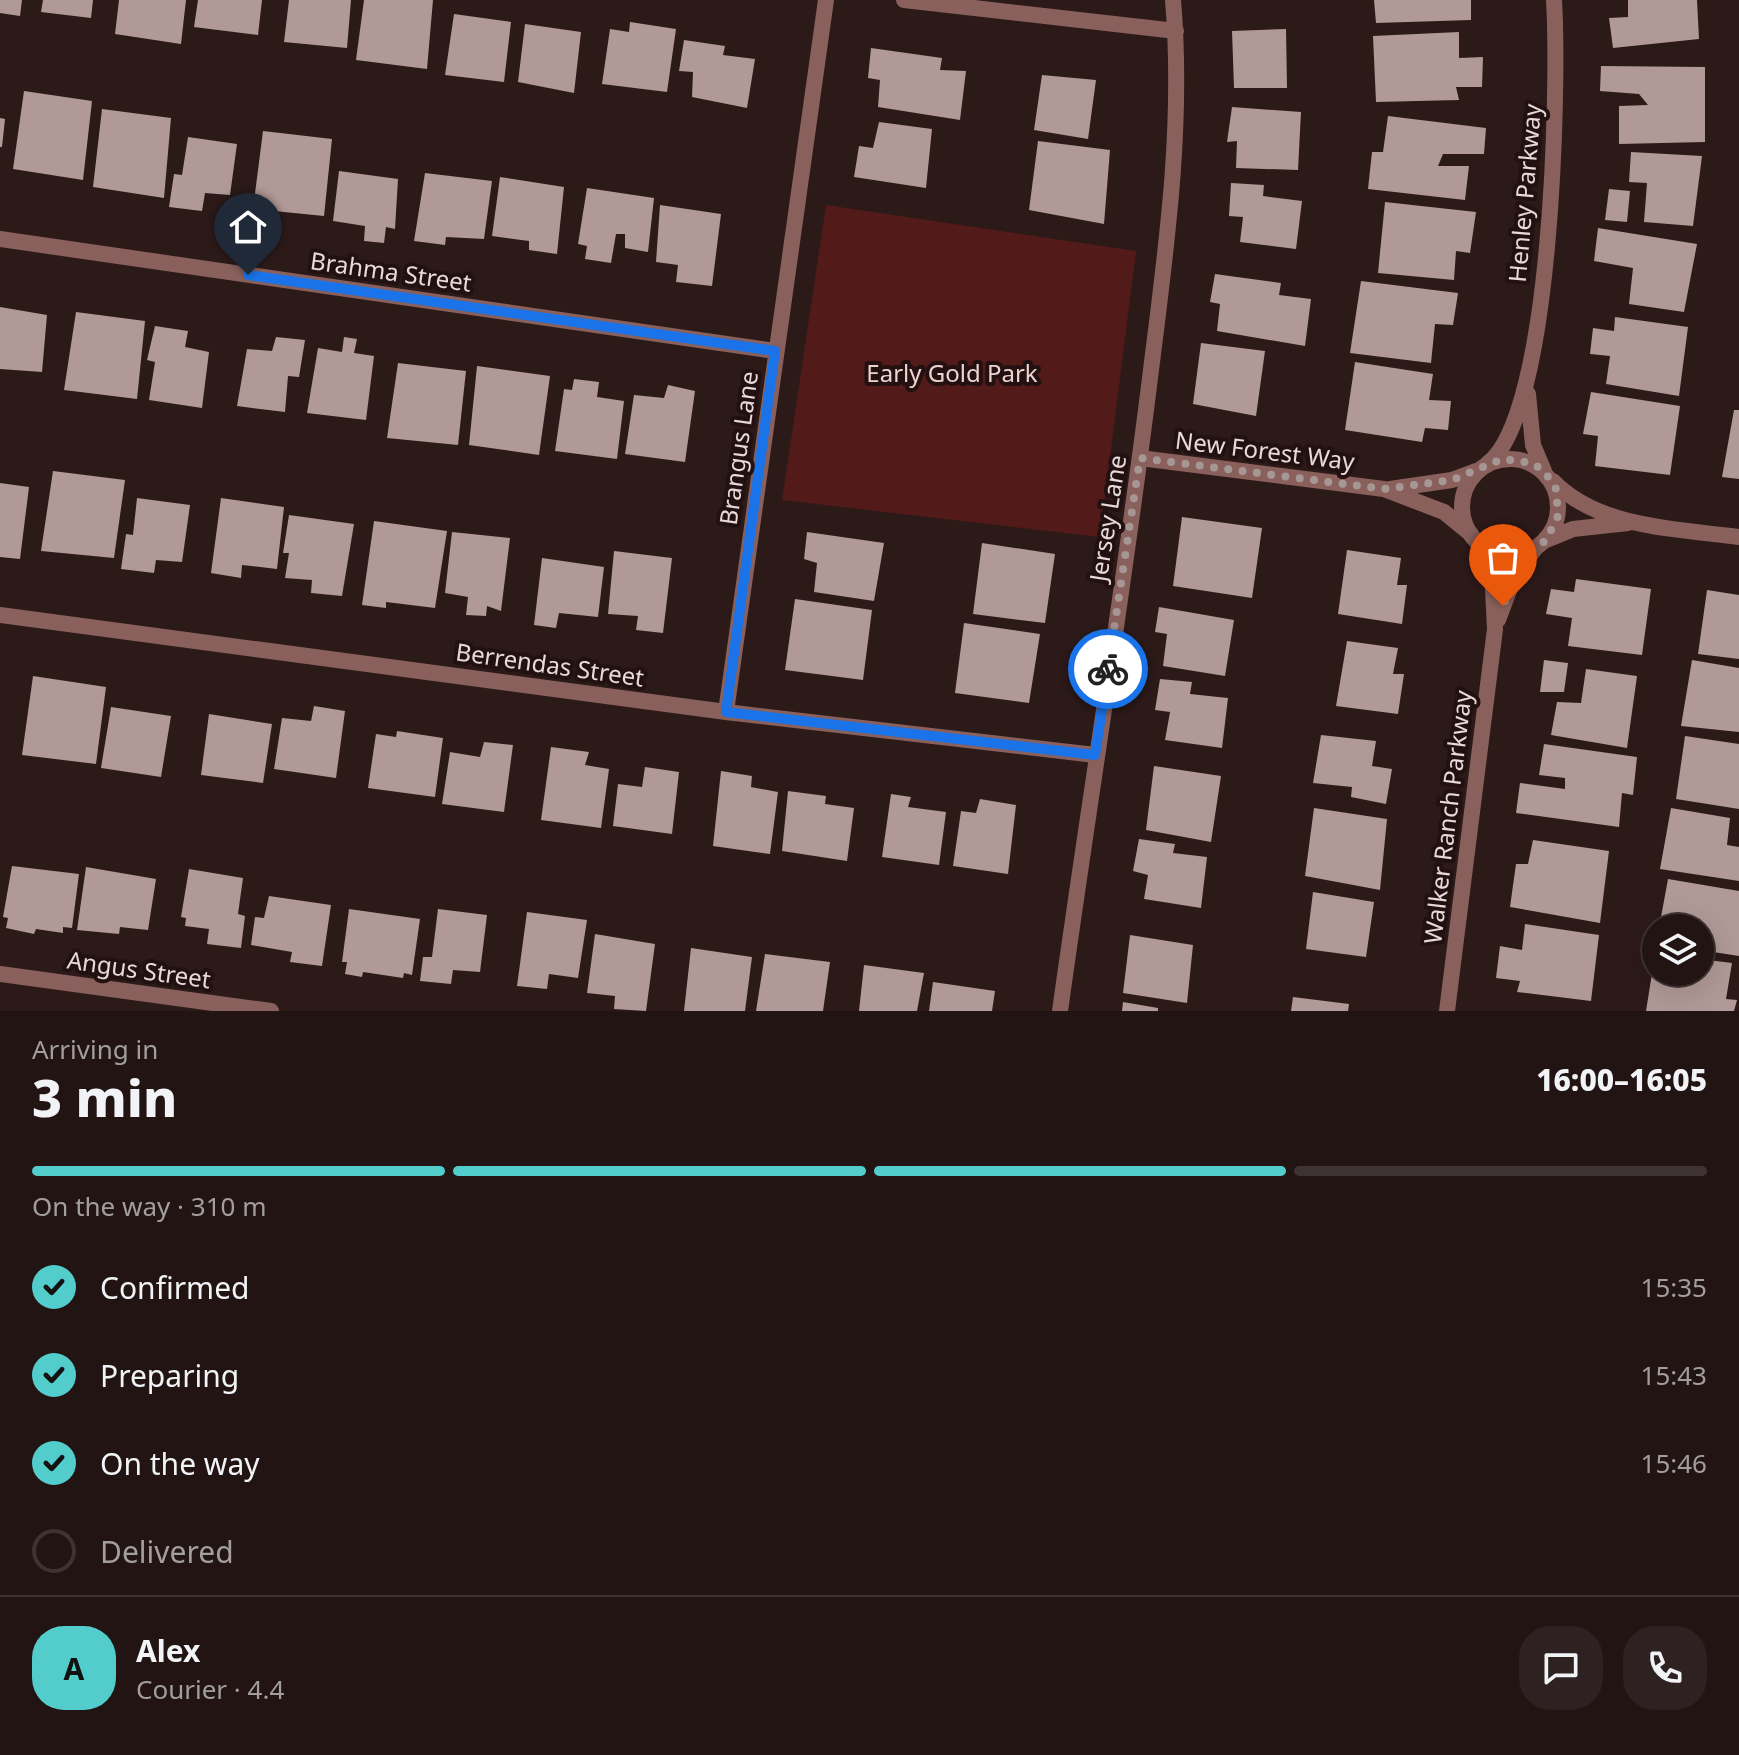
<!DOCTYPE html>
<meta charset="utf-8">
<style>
:root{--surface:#211413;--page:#2d2121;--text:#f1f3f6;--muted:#a29ea0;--line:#3e3333;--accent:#52cdcc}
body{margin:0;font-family:"Noto Sans",sans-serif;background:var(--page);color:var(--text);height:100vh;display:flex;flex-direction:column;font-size:30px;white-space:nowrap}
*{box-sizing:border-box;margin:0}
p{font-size:26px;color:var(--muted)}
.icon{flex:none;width:44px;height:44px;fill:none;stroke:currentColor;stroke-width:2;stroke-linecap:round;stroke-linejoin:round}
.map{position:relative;height:1011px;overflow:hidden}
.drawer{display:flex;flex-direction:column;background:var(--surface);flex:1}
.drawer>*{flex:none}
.fabs{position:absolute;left:1642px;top:914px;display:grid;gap:16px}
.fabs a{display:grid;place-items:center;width:72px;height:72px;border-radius:50%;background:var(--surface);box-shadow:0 8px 32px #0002,0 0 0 2px var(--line);font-size:40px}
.pin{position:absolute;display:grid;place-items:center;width:68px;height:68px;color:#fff;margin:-82px -34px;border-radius:50% 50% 50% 0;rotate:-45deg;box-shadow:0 0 8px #0007}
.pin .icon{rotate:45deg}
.courier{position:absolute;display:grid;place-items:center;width:80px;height:80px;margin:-40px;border:6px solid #1a73e8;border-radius:50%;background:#fff;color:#222;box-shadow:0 2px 10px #0007}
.summary em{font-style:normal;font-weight:800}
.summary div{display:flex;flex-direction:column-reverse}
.summary{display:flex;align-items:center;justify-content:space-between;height:136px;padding:0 32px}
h1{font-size:52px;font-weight:800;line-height:60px}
.bar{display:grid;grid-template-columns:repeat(4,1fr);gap:12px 8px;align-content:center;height:96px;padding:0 32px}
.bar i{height:10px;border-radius:6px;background:var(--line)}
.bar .active{background:var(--accent)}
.bar p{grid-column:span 4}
.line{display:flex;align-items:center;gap:20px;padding:0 32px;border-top:2px solid var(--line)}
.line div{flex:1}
.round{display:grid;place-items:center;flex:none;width:84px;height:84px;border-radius:32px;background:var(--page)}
ol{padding:0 32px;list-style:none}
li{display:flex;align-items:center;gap:24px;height:88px}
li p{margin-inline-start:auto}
li .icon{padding:8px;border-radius:50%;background:var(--accent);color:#111;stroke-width:4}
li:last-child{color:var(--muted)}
li i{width:44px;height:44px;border:4px solid var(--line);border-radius:50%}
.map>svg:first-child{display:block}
</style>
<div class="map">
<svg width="1739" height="1011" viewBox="0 0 1739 1011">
<rect width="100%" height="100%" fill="#2c1a19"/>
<path fill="#521a19" d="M826,205l310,46 -36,286 -318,-37z"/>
<path fill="#b09996" d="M0,0h22l-2,16 -20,-3z
M43,0h50l-2,18 -50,-6z
M119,0h67l-5,44 -66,-10z
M198,0h64l-4,35 -64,-8z
M289,0h62l-4,48 -63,-6z
M364,0h69l-6,69 -71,-9z
M1374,0h97v20l-95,3z
M1628,0h69l2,39 -86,9 -4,-30 19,-1z
M454,14l57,8 -7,60 -59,-7z
M630,22l46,7 -9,63 -65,-8 8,-55 19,3z
M525,24l56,8 -7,61 -56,-11z
M1286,29l1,59h-53l-2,-57z
M1459,32v26l24,-1 -1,30h-26l3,13 -83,2 -3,-66z
M684,40l41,6 -2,9 32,4 -8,49 -55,-11 1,-25 -14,-1z
M871,48l71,10 -2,12 26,1 -6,49 -82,-13 2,-27 -12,-2z
M1601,66l104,1v75l-86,2v-38l29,-1 -9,-11 -39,-3z
M1042,75l54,5 -8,59 -54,-9z
M24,91l68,10 -9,79 -70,-11z
M1232,107l69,5 -3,58 -62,-2 1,-27 -10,1z
M102,109l69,9 -7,80 -71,-11z
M1388,116l98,12 -2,26h-41l-5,12h31l-4,34 -97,-11 4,-37h11z
M0,118l5,1 -3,28h-2z
M879,122l53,7 -6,59 -72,-11 5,-31 14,2z
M263,131l69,8 -8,77 -71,-7z
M188,137l49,7 -7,51 -25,-2 -3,18 -33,-4 5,-33 8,1z
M1038,141l72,9 -6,74 -75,-14z
M1631,152l71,4 -9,70 -49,-4 3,-39 -18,-1z
M339,171l59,8 -3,50 -9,-2 -2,16 -20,-2 1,-15 -32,-5z
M425,173l67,8 -8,58 -38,-2 -1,8 -31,-4z
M500,177l64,10 -7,67 -28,-4v-9l-37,-5z
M1231,183l33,2 -1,11 39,5 -6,48 -56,-7 3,-25 -14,-1z
M587,188l67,10 -6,54 -23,-4v-14h-9l-5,29 -26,-4 2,-13 -9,-2z
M1609,189l21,2 -3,31 -22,-2z
M1385,202l91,10 -6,41 -14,-2 -2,29 -76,-7z
M660,205l61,9 -9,72 -36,-4 2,-17 -22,-3z
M1598,228l99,16 -13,68 -55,-8 4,-36 -39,-7z
M1215,274l66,9 -2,12 32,4 -6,47 -88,-15 3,-27 -10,-2z
M1361,281l97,12 -5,32 -18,-1 -4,39 -81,-10z
M0,307l47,8 -5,57 -42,-3z
M76,312l69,9 -8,78 -73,-9z
M1615,317l73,10 -9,69 -73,-12 4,-28 -20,-2 3,-26 21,3z
M155,326l33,5 -3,16 24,5 -7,56 -53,-8 6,-38 -8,-2z
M276,337l29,3 -6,37 -11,-1 -3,36 -48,-6 10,-57 25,2z
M344,337l13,2 -3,14 20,3 -8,64 -59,-7 11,-65 24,4z
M1201,343l64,8 -9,65 -63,-12z
M1355,362l78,12 -4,26 22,1 -3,29 -23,-2 -3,14 -77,-12z
M398,363l68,8 -8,74 -71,-7z
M477,366l73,10 -11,79 -70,-10z
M574,379l25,3 -2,15 27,4 -7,58 -62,-8 9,-62 8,1z
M668,385l27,6 -10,71 -60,-8 9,-59 30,3z
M1591,392l89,14 -10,69 -75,-9 3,-30 -15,-2z
M1734,410h5v69l-17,-2z
M53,471l72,9 -11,78 -73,-7z
M0,483l29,4 -9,72 -20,-2z
M137,498l53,7 -8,57 -26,-2 -2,13 -33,-4 5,-35 7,1z
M221,498l63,9 -7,62 -35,-4 -1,13 -30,-5z
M289,515l65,9 -12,72 -31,-3 1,-13 -27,-2 4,-25h-6z
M1182,517l80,11 -10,70 -79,-12z
M374,521l73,10 -12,77 -49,-6v6l-24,-3z
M452,532l58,6 -9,73 -14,-5 -1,10 -20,-1 2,-18 -23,-4z
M807,532l77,11 -10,58 -60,-9 3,-29 -13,-4z
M982,543l73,11 -10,69 -72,-9z
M1347,550l54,8 -4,27h10l-5,39 -64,-10z
M614,551l58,7 -9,75 -27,-3 2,-14 -30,-2z
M542,558l62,9 -6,50 -39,-4 -3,15 -22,-3z
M1576,579l75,10 -9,66 -74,-9 4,-28 -26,-4 5,-25 23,3z
M1707,590l32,5v64l-41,-5z
M795,599l77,11 -9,70 -78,-10z
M1159,607l75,13 -9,56 -62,-10 4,-32 -12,-2z
M964,623l76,11 -11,69 -74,-10z
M1347,641l51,7 -5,26h11l-6,40 -62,-8z
M1544,660l24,3 -4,29h-24z
M1692,660l47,8v64l-58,-6z
M1586,669l51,7 -10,72 -76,-13 6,-33 24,1z
M33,676l73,11 -10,77 -74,-9z
M1160,679l32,3 -2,12 38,4 -6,50 -57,-8 5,-28 -15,-2z
M314,706l31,5 -9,67 -62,-9 8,-51 29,3z
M111,707l60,9 -10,61 -60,-9z
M209,714l63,10 -9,59 -62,-8z
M397,731l46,7 -8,59 -67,-9 8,-54 20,3z
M1321,735l55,6 -4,25 20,3 -6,35 -35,-7 1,-10 -39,-4z
M1685,736l54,8v65l-63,-10z
M484,742l29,3 -9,67 -62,-8 8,-52 30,5z
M1544,744l93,13 -4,38 -11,-2 -3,34 -103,-14 4,-30 45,6v-11l-26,-3z
M551,747l38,5 -4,13 24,4 -8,59 -60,-8z
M1154,766l67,10 -10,66 -65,-12z
M645,767l34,5 -7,62 -59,-8 5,-42 24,3z
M721,771l31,5 -1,11 27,5 -8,62 -57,-8z
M788,791l38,5 -1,8 29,4 -7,53 -65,-10z
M891,794l20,3 -3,10 38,5 -7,53 -57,-8z
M980,799l36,6 -8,69 -55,-8 8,-55 15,2z
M1314,808l73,11 -7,71 -75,-14z
M1671,808l59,10 -3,27 12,2v34l-79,-12z
M1139,839l36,5 -2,9 34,4 -6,51 -57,-9 4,-24 -15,-4z
M1533,840l76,11 -9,72 -90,-16 6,-43h12z
M12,866l67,8 -7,54 -9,-1v6l-27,-4 -2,5 -28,-6 2,-10 -5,-1z
M86,867l70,12 -8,51 -28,-3 -1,7 -42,-4z
M189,869l54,9 -5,36 7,2 -4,32 -34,-4 2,-15 -24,-3 1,-8 -5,-1z
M1668,879l71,12v65l-39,-6v-22h-41z
M1313,892l61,10 -8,55 -60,-8z
M269,896l62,9 -9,61 -32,-4 2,-10 -41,-7 4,-28 9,1z
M349,909l71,10 -8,56 -8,-2 -1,5 -40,-6 -1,5 -17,-3 2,-12h-5z
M438,909l49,6 -7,57 -27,-2 -2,14 -31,-3 3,-24h9z
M527,912l60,8 -9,58 -29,-4 -2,15 -30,-3z
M1525,924l74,11 -8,66 -74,-9 3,-11 -24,-3 4,-32 22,4z
M595,934l60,10 -9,67 -32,-2 1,-13 -28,-3z
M1130,935l63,10 -6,58 -64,-10z
M691,948l61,9 -7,54h-61z
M765,954l65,8 -7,49h-67z
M1700,959l32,4 -6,36 11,1 -3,11h-88l8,-50 2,11h44z
M864,965l60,8 -7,38h-58z
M933,982l62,9 -3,20h-63z
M1293,997l56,7 -1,7h-57z
M1123,1002l35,6v3h-36z"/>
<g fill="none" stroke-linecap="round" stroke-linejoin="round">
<path stroke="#89605c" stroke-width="16" d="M904,0l272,31
M0,239l775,112
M1528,394l5,51 11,26
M1140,458l244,31 60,23 27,22
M1462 507a48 48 0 1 1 96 0a48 48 0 1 1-96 0Z
M1487,464c66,-48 72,-380 67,-464
M1553,481c45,47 125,48 186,56
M1390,489l62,-9 24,-9
M1546,540l27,-11 55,-6
M0,615l726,97 369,43
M1498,620l18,-48 19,-23
M726,712l100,-712
M0,974l271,37
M1060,1011c29,-208 63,-416 89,-625 16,-129 35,-256 24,-386
M1447,1011l48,-382 -3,-60 -15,-27"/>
</g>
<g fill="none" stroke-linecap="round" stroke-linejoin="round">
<path stroke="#a69795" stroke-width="8" stroke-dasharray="0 14.4" d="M1108,669l32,-211 244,31 68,-9 50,-21 30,4 12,8 12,18 2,27 -12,24 -16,13 -14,19 -13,34"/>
<path stroke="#1a73e8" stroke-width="10" d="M248,275l527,76 -49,361 369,43 13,-86"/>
</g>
<g text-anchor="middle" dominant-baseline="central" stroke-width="8" stroke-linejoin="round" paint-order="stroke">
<g font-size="24" fill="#e7dad8" stroke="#221110">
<text transform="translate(1524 193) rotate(-85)">Henley Parkway</text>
<text transform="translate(391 271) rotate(8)">Brahma Street</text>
<text transform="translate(738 448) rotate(-82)">Brangus Lane</text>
<text transform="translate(1265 450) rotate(7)">New Forest Way</text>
<text transform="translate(1107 518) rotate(-81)">Jersey Lane</text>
<text transform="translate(550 664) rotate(8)">Berrendas Street</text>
<text transform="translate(1447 817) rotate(-83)">Walker Ranch Parkway</text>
<text transform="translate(139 969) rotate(8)">Angus Street</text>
</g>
<g font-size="24" fill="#edd2d0" stroke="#221110">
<text x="952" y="372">Early Gold Park</text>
</g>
</g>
</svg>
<div class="fabs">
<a><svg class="icon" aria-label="layers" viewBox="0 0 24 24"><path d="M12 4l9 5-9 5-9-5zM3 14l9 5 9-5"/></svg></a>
</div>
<div class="pin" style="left:1503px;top:606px;background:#ea580c"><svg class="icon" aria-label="bag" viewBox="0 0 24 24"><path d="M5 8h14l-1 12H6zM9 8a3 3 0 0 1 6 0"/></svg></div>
<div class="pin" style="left:248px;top:275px;background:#1f2937"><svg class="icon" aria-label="home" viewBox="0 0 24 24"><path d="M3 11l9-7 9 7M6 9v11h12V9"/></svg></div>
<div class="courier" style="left:1108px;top:669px"><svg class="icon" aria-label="bike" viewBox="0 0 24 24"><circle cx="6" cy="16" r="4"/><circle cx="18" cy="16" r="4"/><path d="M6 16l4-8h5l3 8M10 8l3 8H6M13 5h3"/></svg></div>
</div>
<section class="drawer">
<div class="summary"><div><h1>3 min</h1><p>Arriving in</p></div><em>16:00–16:05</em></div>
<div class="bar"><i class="active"></i><i class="active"></i><i class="active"></i><i></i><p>On the way · 310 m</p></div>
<ol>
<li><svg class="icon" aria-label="check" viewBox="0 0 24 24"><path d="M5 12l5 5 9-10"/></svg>Confirmed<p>15:35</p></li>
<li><svg class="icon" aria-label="check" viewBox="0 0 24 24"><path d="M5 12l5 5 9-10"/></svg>Preparing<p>15:43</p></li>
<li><svg class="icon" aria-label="check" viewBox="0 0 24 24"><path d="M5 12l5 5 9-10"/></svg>On the way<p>15:46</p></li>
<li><i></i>Delivered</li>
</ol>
<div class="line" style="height:144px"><b class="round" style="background:var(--accent);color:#111">A</b><div><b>Alex</b><p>Courier · 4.4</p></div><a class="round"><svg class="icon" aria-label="chat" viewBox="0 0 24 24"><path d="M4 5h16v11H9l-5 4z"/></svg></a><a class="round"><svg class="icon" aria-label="phone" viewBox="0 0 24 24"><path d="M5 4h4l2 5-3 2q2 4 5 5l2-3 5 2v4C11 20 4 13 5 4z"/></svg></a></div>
</section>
